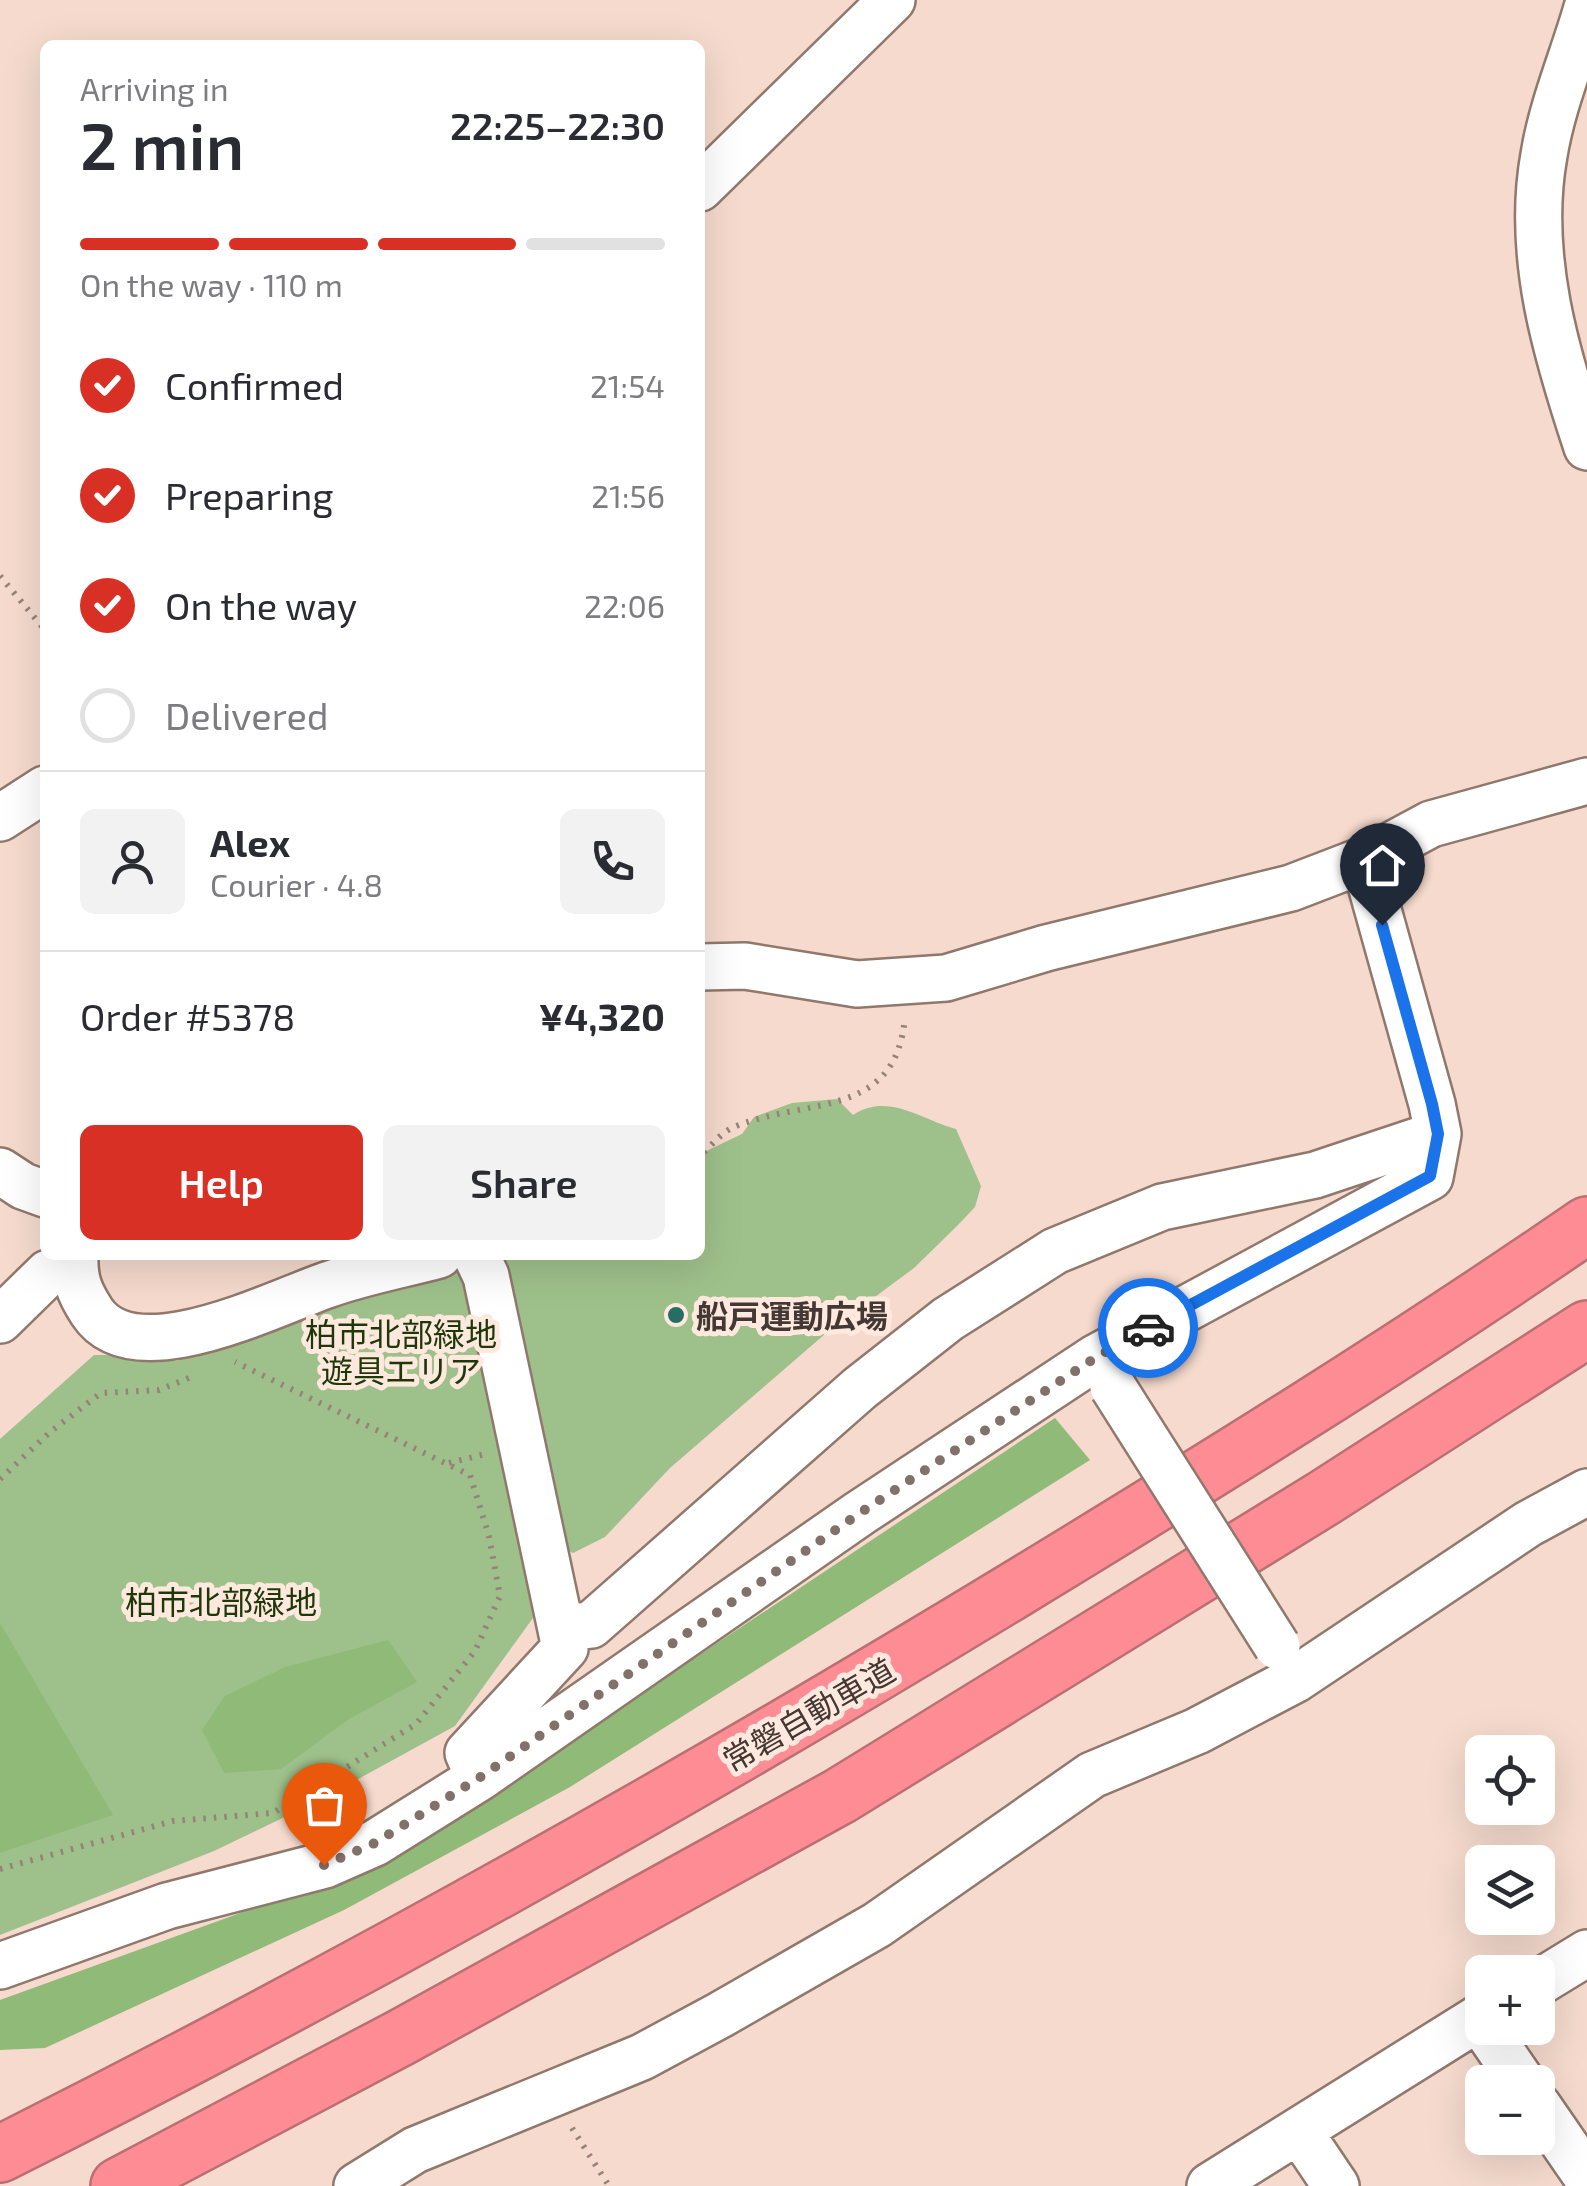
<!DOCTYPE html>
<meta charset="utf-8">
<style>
:root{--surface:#fff;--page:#f2f2f3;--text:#2b2b33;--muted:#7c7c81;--line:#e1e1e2;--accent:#d93025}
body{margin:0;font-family:"Exo 2","Noto Sans JP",sans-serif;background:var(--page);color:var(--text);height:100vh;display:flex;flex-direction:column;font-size:38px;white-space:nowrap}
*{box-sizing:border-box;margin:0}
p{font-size:32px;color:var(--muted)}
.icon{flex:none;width:55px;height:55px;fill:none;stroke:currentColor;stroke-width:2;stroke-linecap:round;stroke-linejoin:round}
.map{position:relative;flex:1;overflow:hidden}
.panel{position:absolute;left:40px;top:40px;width:665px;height:1220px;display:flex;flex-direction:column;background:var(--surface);border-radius:15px;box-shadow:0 10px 40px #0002}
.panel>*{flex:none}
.tools{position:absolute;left:1465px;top:1735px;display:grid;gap:20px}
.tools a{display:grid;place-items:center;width:90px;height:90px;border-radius:15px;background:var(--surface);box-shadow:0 10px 40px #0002;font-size:50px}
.pin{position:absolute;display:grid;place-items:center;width:85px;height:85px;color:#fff;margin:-102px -42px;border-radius:50% 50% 50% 0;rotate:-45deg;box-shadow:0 0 10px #0007}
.pin .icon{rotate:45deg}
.courier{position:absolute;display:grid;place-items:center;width:100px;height:100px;margin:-50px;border:8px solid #1a73e8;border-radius:50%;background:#fff;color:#222;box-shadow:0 2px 12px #0007}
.headline em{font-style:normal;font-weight:600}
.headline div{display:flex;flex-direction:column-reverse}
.headline{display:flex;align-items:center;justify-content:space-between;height:170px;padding:0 40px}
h1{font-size:65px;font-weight:600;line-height:75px}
.bar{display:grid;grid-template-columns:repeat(4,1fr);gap:15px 10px;align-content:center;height:120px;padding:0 40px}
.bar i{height:12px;border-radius:8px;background:var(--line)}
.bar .on{background:var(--accent)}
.bar p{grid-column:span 4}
.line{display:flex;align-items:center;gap:25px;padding:0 40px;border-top:2px solid var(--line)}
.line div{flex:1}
.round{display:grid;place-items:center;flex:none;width:105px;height:105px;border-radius:15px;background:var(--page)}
ol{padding:0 40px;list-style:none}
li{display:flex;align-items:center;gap:30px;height:110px}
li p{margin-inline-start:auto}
li .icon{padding:10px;border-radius:50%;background:var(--accent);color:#fff;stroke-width:4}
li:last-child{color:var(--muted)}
li i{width:55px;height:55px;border:5px solid var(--line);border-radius:50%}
.button{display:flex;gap:20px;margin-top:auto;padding:20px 40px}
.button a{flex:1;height:115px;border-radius:15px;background:var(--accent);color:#fff;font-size:40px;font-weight:600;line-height:115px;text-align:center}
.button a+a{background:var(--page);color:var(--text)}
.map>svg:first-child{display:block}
</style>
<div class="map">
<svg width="1587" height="2186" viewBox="0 0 1587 2186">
<rect width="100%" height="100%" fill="#f5dacd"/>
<path fill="#9ec18b" d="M837,1099l16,16c35,-23 67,4 103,14l25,57 -6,21 -18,19 -43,42 -89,66 -155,134 -65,69 -32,16 -11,-5 -74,-293h212v-101l42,-20 12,-17 38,-14z
M454,1260l10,16 67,282 2,60 -78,108 -137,75 -104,50 -214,84v-496l94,-84h43l40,6 20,-12z"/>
<path fill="#8fba77" d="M1055,1418l35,42 -520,327 -226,123 -299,138 -45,2v-50l243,-88 186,-77z
M0,1623l113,192 -113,38z
M388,1640l29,42 -68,37 -68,50 -57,4 -22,-43 23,-34 60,-29z"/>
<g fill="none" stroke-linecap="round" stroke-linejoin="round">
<g stroke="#90786c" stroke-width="50">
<path id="minor" d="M1587,8c-14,49 -35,97 -43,147 -18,99 12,199 43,292
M700,188l192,-188
M0,818l45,-29
M700,967l45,-1 112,18 89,-6 100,-30 245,-60 73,-28 67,-36 156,-43
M0,1171l23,15 22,8
M75,1255c-1,24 4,37 17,57 42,63 180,-8 235,-27 36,-13 75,-20 112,-30
M476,1255l10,21 79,372 -97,105 11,25
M0,1320l48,-47 27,-3
M561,1628l30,-3 269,-237 88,-69 107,-68 107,-44 153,-32 123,-41
M0,1966l167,-60 158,-41 50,-22 104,-65 381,-265 235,-155 335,-181 8,-43 -6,-30 -68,-244
M1538,1983l49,-30
M1485,2028l37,54
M1538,2106l49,71
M1299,2131l37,55
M357,2186l58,-36 227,-93 78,-42 157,-90 215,-150 105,-44 99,-52 232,-155 59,-32
M1210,2186l272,-170"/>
</g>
<g stroke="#bc6f72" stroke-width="60">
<path id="motorway" d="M0,2154c347,-174 686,-364 1018,-566 192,-117 383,-235 569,-363
M119,2186l281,-148 440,-242 484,-298 263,-169"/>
</g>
<path stroke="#95837a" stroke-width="6" stroke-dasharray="2.5 8" stroke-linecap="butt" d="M0,576l45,54
M704,1152c9,-8 18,-20 30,-25 72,-30 162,-7 171,-110
M449,1463l36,-9
M0,1479l50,-47 51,-39 58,-3 35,-14
M0,1869l173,-48 100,-8 143,-89 59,-73 25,-55 -11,-60 -19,-61 -235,-113
M572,2128l37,58"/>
<use href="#minor" stroke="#fff" stroke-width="45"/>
<use href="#motorway" stroke="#fd8c94" stroke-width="55"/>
<g stroke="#90786c" stroke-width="50" stroke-linecap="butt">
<path id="minor-bridge" d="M1113,1387l164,259"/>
</g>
<use href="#minor-bridge" stroke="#fff" stroke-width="45"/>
</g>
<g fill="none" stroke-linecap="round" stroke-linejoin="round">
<path stroke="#817169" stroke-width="10" stroke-dasharray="0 18" d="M324,1865l51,-22 104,-65 381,-265 235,-155 53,-30"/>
<path stroke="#1a73e8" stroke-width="12" d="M1148,1328l282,-152 8,-42 -6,-30 -50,-179"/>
</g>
<circle fill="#266d64" stroke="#ffe9de" stroke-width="4" cx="676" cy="1315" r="10"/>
<g text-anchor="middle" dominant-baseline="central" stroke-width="10" stroke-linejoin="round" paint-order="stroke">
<g font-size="32" font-weight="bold" fill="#433833" stroke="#ffe9de" text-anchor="start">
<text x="696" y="1315">船戸運動広場</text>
</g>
<g font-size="32" fill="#1d3809" stroke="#ffe9de">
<text x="401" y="1333">柏市北部緑地<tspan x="401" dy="37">遊具エリア</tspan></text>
<text x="221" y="1601">柏市北部緑地</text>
</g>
<g font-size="32" fill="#433833" stroke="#ffe9de">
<text transform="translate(808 1714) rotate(-30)">常磐自動車道</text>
</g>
</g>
</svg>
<div class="tools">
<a><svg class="icon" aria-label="locate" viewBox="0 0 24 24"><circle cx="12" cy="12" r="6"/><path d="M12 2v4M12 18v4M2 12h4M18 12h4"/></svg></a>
<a><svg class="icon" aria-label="layers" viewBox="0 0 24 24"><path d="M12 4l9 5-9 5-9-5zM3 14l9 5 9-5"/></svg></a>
<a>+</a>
<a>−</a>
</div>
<div class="pin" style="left:324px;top:1865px;background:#ea580c"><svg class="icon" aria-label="bag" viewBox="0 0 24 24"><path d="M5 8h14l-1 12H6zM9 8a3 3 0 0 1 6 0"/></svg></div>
<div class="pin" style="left:1382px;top:925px;background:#1f2937"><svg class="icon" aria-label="home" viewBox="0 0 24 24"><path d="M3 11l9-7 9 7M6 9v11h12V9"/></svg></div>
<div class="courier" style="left:1148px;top:1328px"><svg class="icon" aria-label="car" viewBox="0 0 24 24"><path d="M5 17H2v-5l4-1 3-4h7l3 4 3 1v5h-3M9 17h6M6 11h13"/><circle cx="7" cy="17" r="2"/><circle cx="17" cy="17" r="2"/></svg></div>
<section class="panel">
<div class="headline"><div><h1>2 min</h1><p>Arriving in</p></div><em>22:25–22:30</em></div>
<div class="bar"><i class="on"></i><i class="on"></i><i class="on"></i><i></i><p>On the way · 110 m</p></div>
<ol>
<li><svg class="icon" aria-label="check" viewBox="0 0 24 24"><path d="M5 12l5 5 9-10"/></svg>Confirmed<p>21:54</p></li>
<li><svg class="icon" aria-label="check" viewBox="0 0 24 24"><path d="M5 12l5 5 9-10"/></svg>Preparing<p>21:56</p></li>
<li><svg class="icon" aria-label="check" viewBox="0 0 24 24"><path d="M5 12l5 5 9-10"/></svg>On the way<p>22:06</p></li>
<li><i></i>Delivered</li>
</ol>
<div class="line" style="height:180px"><a class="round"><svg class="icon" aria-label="person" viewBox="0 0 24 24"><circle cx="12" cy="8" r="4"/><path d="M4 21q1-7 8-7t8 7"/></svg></a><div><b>Alex</b><p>Courier · 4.8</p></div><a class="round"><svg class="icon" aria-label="phone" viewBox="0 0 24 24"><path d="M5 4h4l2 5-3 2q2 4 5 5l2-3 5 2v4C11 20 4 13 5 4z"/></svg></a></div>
<div class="line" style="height:130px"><div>Order #5378</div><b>¥4,320</b></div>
<div class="button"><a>Help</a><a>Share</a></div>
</section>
</div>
